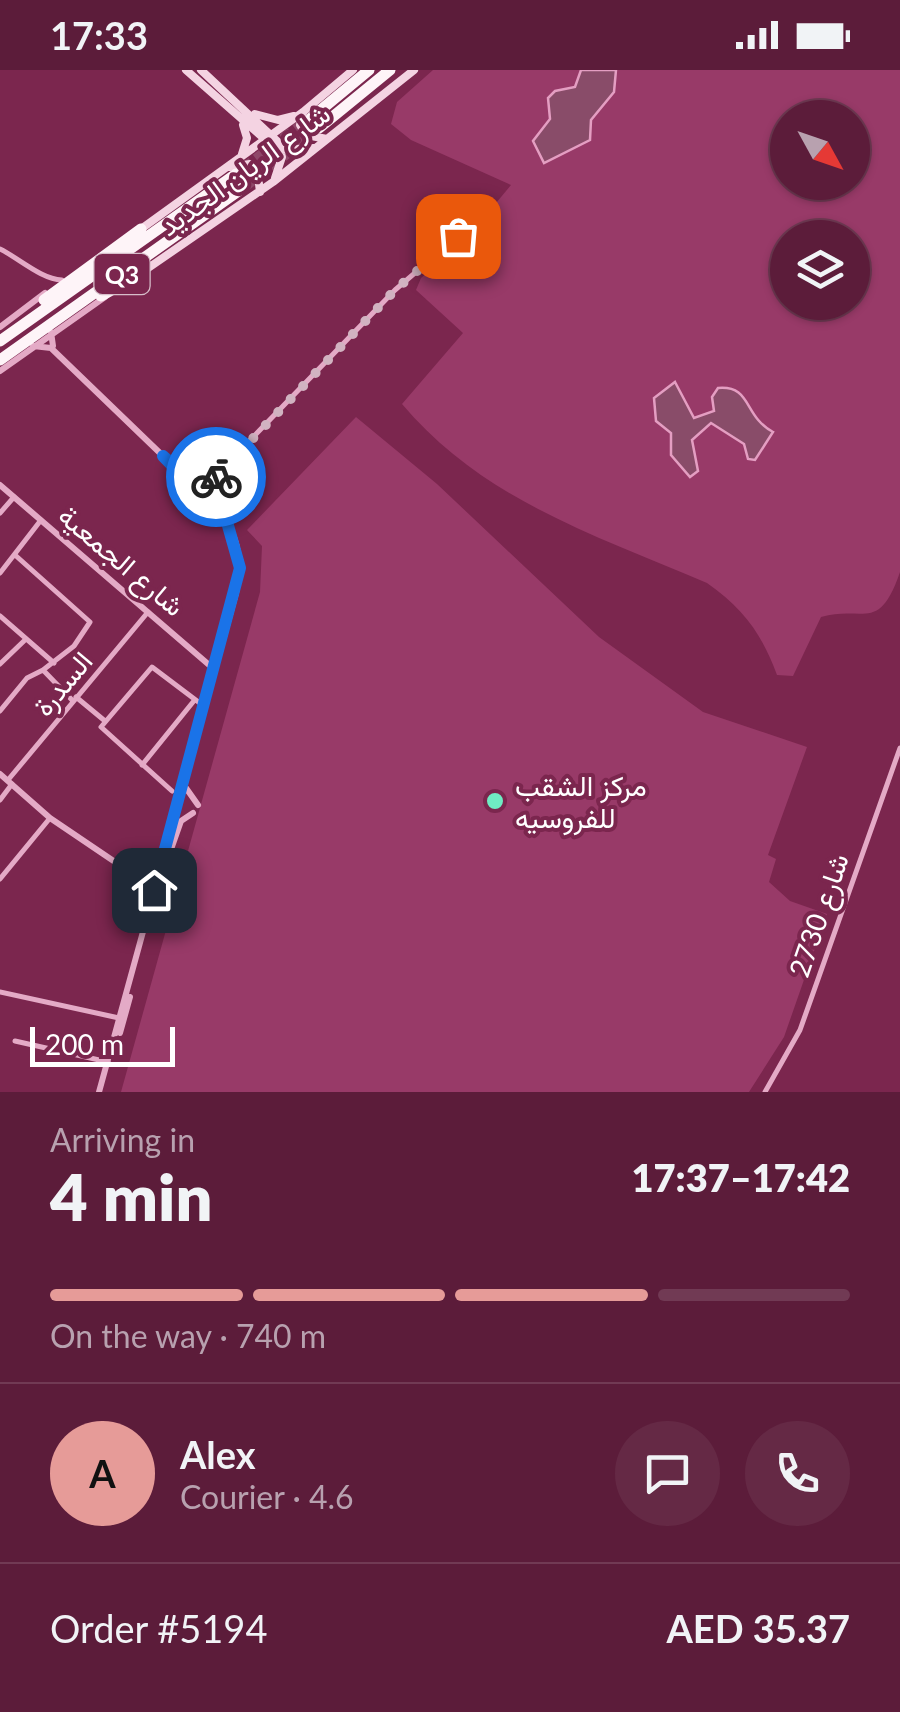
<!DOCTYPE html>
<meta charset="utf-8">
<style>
:root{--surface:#5c1c3a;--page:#652945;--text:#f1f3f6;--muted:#b8a1af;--line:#713a54;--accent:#e69b98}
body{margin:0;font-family:Lato,Vazirmatn,sans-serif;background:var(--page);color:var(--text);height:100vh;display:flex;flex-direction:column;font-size:38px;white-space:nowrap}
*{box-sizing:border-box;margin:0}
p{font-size:32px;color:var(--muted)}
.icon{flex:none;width:55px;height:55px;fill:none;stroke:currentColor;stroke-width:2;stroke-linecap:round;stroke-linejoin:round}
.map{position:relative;height:1022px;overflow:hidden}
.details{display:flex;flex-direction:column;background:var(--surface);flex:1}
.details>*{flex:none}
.needle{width:65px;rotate:130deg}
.controls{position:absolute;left:770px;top:30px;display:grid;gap:20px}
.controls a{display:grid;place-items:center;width:100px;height:100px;border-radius:50%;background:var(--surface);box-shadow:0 2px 8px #0004,0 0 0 2px var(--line);font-size:50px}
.scale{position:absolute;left:30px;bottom:25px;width:145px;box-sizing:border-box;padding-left:10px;border:5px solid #fff;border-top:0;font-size:28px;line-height:35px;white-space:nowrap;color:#fff;-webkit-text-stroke:8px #7b264e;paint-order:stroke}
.pin{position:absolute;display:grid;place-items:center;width:85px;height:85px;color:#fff;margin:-42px;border-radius:20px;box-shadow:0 5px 15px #0006}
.courier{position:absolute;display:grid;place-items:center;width:100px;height:100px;margin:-50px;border:8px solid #1a73e8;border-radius:50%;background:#fff;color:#222;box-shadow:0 2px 12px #0007}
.headline em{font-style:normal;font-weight:800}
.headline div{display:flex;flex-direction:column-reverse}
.headline{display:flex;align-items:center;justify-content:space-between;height:170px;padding:0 50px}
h1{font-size:65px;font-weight:800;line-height:75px}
.bar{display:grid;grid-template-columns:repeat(4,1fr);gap:15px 10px;align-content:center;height:120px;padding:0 50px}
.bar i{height:12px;border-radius:8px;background:var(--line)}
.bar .active{background:var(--accent)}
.bar p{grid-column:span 4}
.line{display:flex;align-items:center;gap:25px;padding:0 50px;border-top:2px solid var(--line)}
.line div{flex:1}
.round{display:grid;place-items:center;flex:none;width:105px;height:105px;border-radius:52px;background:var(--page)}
.status{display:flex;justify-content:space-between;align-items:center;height:70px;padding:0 50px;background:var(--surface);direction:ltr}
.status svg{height:28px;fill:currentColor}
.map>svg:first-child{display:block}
</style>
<div class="status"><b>17:33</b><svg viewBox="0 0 49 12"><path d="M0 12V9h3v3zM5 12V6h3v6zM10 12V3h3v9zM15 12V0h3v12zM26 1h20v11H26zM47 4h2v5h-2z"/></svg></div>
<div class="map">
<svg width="900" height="1022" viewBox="0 0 900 1022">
<rect width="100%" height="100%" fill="#7b264e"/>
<path fill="#983a68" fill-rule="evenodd" d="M433,0h467v502c-21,62 -37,33 -79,45l-28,59 -16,-1c-15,-41 -34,-67 -70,-92 -112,-48 -224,-83 -305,-179l61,-71 -47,-43 5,-12 45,-39 45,-54 -100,-45 -20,-16 6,-22zM788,48h64v64h-64zM788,168h64v64h-64z
M356,347l81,67 162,153 104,75 104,35 -39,108 8,4 -7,23 21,19 37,13 -43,123 -35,55h-628l139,-500 2,-46 -15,-16z"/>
<path fill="#894c69" stroke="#e49ec2" stroke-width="2.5" d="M581,0h35l-2,22 -23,28 -1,20 -46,23 -11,-22 17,-22 -2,-21 7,-7 20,-4z
M675,312l19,36 20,-7 -2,-14 6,-9c34,-3 25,28 55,44l-18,28 -7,-1 -4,-15 -33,-21 -19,17 6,31 -8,6 -19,-22v-22l-15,-12 -2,-23z"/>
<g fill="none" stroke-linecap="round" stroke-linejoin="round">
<path stroke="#8f4769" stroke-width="11" stroke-dasharray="11 5.5" stroke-linecap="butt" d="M243,99l65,-49
M244,117l75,-59"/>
<path stroke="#e4aac6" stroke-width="5" d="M0,179c20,10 41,30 62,31
M202,420l193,-200 63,-54
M0,443l14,-16
M15,485l75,67 -16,24 -31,24
M0,503l41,-53
M0,546l54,47
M0,594l26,-25
M76,627l29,24
M0,641l27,-33 16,-8 30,31
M142,695l51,-63
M8,710l140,-168
M172,721l-71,-64 51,-60 53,40
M0,730l12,-16
M0,809l50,-61
M0,922l119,26
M15,971l93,21
M765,1022l35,-62 100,-282"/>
<path stroke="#e4aac6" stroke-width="6" d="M0,257l45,-34
M51,262l2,14
M33,276l18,2 165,159c21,25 28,54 20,86l-137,499
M0,301l105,-74
M195,413l14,-1
M0,415l215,185
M0,704l50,44 105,71
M186,718l12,17
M169,785l12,-34 12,-8
M161,814l7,-27
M120,963l10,-36"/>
<path stroke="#f4d3e2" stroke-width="8" d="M186,0l91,80 37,-2
M201,0l77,72 4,15 -7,21
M303,43l-3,12 6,10 21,4
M255,44l23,6 16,-4
M242,84l5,-16 -4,-13
M230,97l20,-3 8,12 2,16
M141,159l162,-117 50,-42
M138,205l135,-93 141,-112"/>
<path stroke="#fef4f8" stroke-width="11" d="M311,48l58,-48
M319,58l71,-58
M101,226l37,-21
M44,230l97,-71
M0,271l236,-167
M0,290l244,-173"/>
</g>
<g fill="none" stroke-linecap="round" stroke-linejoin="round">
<path stroke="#d1b3c1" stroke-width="10" stroke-dasharray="0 18" d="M216,407l179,-187 63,-54"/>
<path stroke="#1a73e8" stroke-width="12" d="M154,820l86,-322 -13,-46 -64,-66 32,27 21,-6"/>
</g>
<circle fill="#6fecc3" stroke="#7b264e" stroke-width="4" cx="495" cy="731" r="10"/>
<g text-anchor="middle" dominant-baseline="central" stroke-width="8" stroke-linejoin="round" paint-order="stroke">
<rect fill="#7b264e" stroke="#d7beca" stroke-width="2.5" x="94.5" y="184" width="55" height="40" rx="8"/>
<g font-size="25" font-weight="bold" fill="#fff">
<text x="122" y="204">Q3</text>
</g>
<g font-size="28" fill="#fff" stroke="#7b264e">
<text transform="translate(244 99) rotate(-36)">شارع الريان الجديد</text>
<text transform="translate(122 490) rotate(40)">شارع الجمعية</text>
<text transform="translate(62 613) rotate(-50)">السدرة</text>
<text transform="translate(818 845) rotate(-71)">شارع 2730</text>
</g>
<g font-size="28" fill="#fff" stroke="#7b264e" text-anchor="start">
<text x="515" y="715">مركز الشقب<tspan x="515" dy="32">للفروسيه</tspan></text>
</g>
</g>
</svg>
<div class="controls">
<a><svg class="needle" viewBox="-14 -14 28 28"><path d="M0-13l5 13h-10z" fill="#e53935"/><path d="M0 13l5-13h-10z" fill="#b8a1af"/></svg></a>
<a><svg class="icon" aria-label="layers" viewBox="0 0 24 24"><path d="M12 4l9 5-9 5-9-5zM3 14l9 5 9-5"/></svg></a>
</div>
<div class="scale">200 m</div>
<div class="pin" style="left:458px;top:166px;background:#ea580c"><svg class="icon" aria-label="bag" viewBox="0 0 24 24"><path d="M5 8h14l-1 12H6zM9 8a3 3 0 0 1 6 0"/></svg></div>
<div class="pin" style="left:154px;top:820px;background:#1f2937"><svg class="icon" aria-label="home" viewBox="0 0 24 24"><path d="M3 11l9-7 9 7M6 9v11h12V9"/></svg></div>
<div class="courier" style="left:216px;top:407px"><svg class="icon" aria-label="bike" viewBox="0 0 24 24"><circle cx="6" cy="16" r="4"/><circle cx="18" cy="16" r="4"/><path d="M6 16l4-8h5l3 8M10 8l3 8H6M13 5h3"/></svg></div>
</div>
<section class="details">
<div class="headline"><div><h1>4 min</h1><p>Arriving in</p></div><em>17:37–17:42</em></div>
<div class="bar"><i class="active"></i><i class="active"></i><i class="active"></i><i></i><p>On the way · 740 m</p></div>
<div class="line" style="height:180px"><b class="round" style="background:var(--accent);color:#111">A</b><div><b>Alex</b><p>Courier · 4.6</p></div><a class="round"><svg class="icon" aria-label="chat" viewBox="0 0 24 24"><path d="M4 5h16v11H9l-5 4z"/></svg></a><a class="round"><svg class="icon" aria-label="phone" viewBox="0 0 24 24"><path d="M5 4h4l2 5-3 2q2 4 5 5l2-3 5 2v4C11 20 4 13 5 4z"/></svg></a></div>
<div class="line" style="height:130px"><div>Order #5194</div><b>AED 35.37</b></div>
</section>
